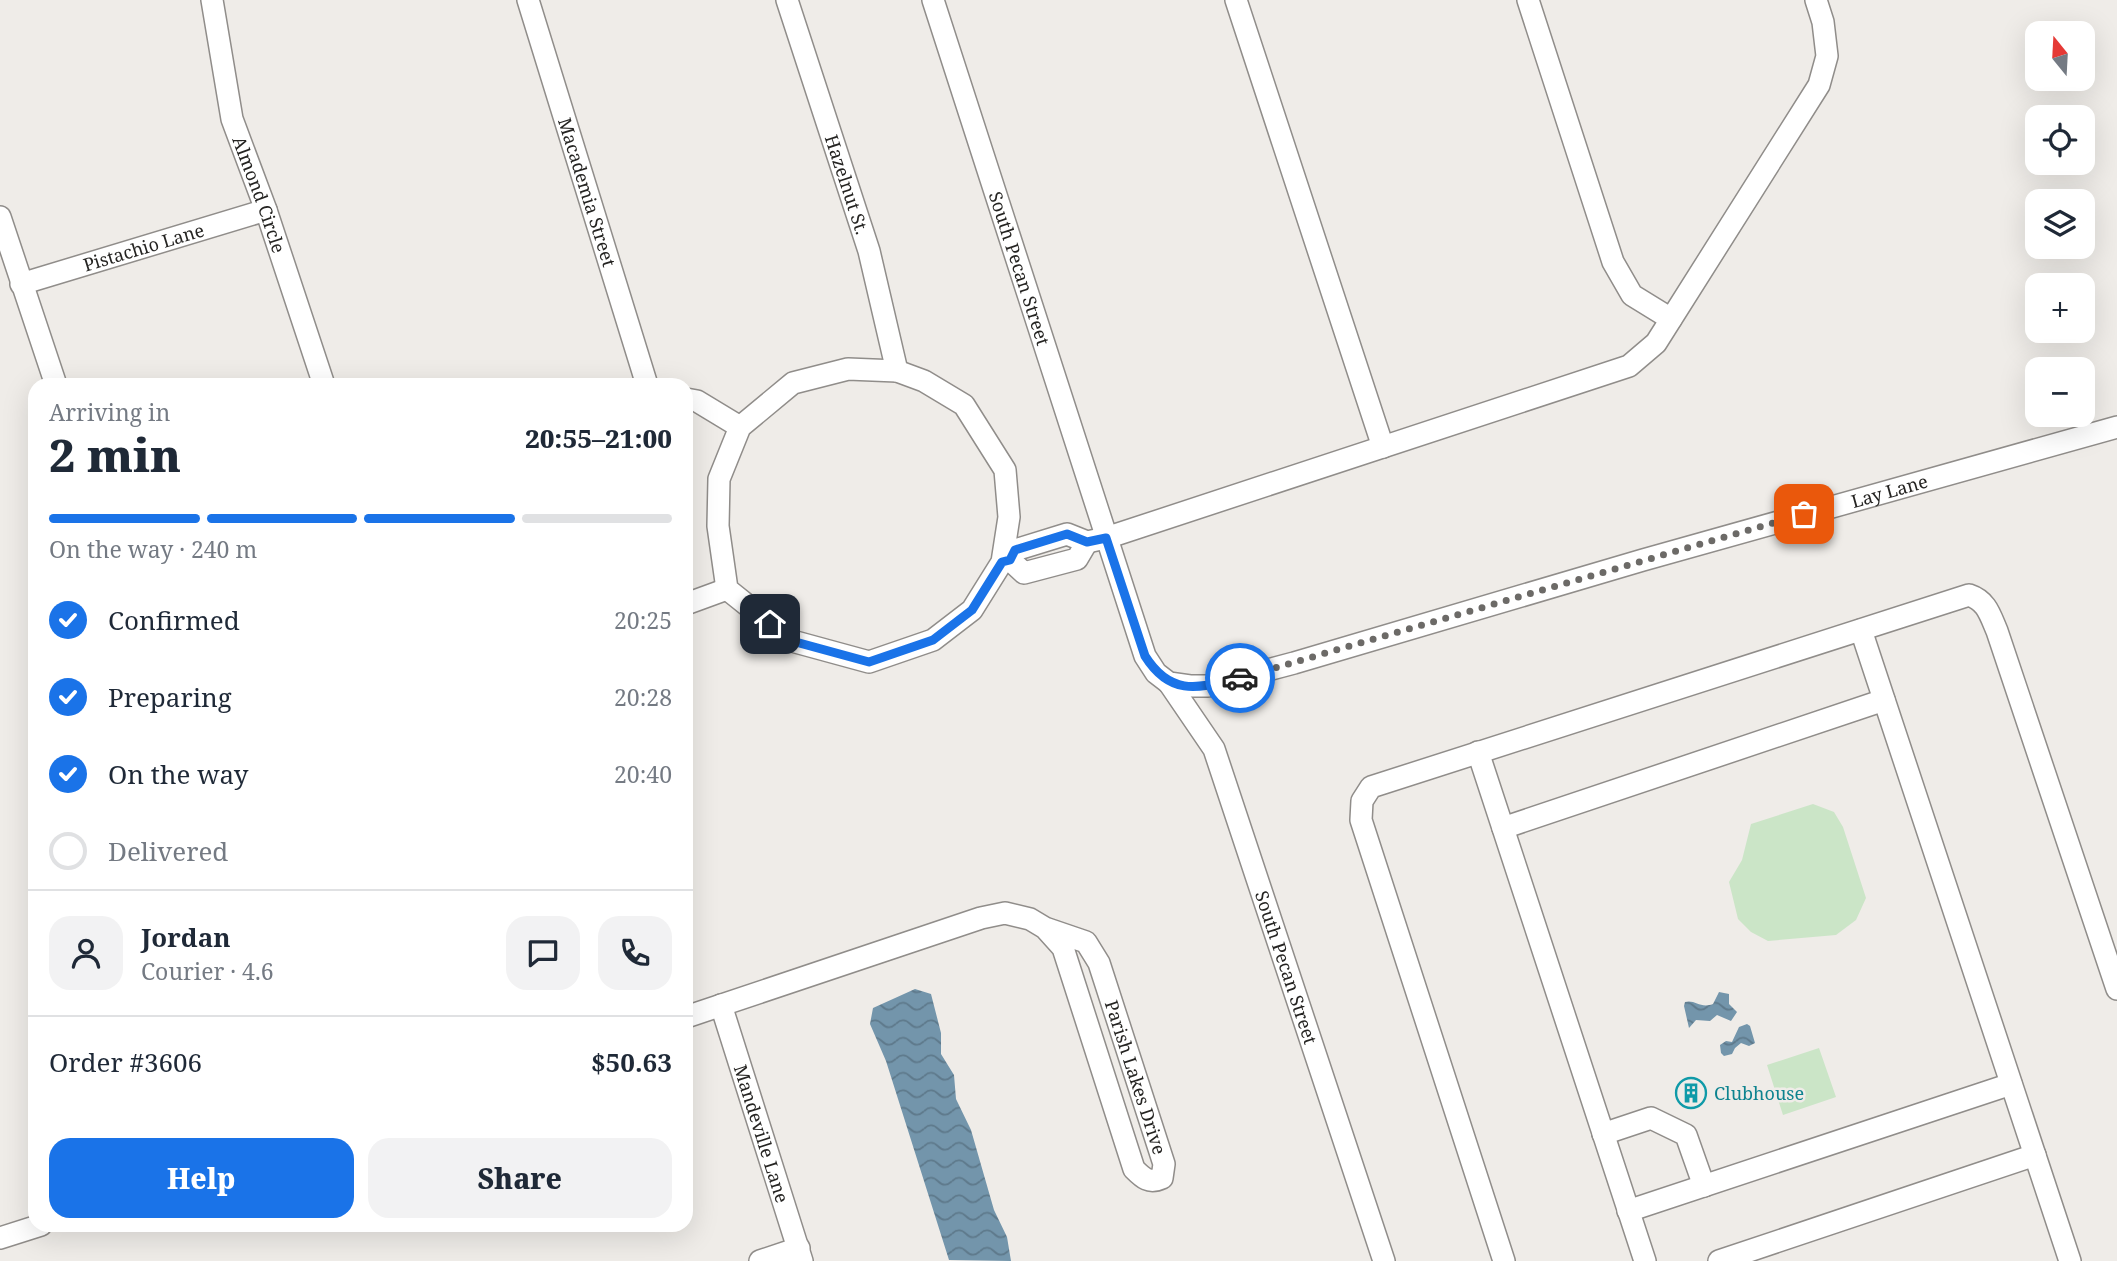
<!DOCTYPE html>
<meta charset="utf-8">
<style>
:root{--surface:#fff;--page:#f2f2f3;--text:#1f2937;--muted:#747a83;--line:#e0e1e3;--accent:#1a73e8}
body{margin:0;font-family:"Noto Serif",serif;background:var(--page);color:var(--text);height:100vh;display:flex;flex-direction:column;font-size:26px;white-space:nowrap}
*{box-sizing:border-box;margin:0}
p{font-size:23px;color:var(--muted)}
.icon{flex:none;width:38px;height:38px;fill:none;stroke:currentColor;stroke-width:2;stroke-linecap:round;stroke-linejoin:round}
.map{position:relative;flex:1;overflow:hidden}
.details{position:absolute;left:28px;top:378px;width:665px;height:854px;display:flex;flex-direction:column;background:var(--surface);border-radius:21px;box-shadow:0 7px 28px #0002}
.details>*{flex:none}
.needle{width:46px;rotate:342deg}
.fabs{position:absolute;left:2025px;top:21px;display:grid;gap:14px}
.fabs a{display:grid;place-items:center;width:70px;height:70px;border-radius:14px;background:var(--surface);box-shadow:0 7px 28px #0002;font-size:35px}
.pin{position:absolute;display:grid;place-items:center;width:60px;height:60px;color:#fff;margin:-30px;border-radius:14px;box-shadow:0 4px 10px #0006}
.courier{position:absolute;display:grid;place-items:center;width:70px;height:70px;margin:-35px;border:5px solid #1a73e8;border-radius:50%;background:#fff;color:#222;box-shadow:0 2px 9px #0007}
.overview em{font-style:normal;font-weight:800}
.overview div{display:flex;flex-direction:column-reverse}
.overview{display:flex;align-items:center;justify-content:space-between;height:119px;padding:0 21px}
h1{font-size:46px;font-weight:800;line-height:52px}
.bar{display:grid;grid-template-columns:repeat(4,1fr);gap:10px 7px;align-content:center;height:84px;padding:0 21px}
.bar i{height:9px;border-radius:5px;background:var(--line)}
.bar .current{background:var(--accent)}
.bar p{grid-column:span 4}
.line{display:flex;align-items:center;gap:18px;padding:0 21px;border-top:2px solid var(--line)}
.line div{flex:1}
.round{display:grid;place-items:center;flex:none;width:74px;height:74px;border-radius:21px;background:var(--page)}
ol{padding:0 21px;list-style:none}
li{display:flex;align-items:center;gap:21px;height:77px}
li p{margin-inline-start:auto}
li .icon{padding:7px;border-radius:50%;background:var(--accent);color:#fff;stroke-width:4}
li:last-child{color:var(--muted)}
li i{width:38px;height:38px;border:4px solid var(--line);border-radius:50%}
.cta{display:flex;gap:14px;margin-top:auto;padding:14px 21px}
.cta a{flex:1;height:80px;border-radius:21px;background:var(--accent);color:#fff;font-size:28px;font-weight:800;line-height:80px;text-align:center}
.cta a+a{background:var(--page);color:var(--text)}
.map>svg:first-child{display:block}
</style>
<div class="map">
<svg width="2117" height="1261" viewBox="0 0 2117 1261">
<defs>
<pattern id="water-waves" width="16" height="10" patternUnits="userSpaceOnUse" patternTransform="scale(1.75)"><rect width="16" height="10" fill="#7395ab"/><path d="M0 5q4-4 8 0t8 0" fill="none" stroke="#5e798b"/></pattern>
</defs>
<rect width="100%" height="100%" fill="#efece8"/>
<path fill="#cbe5c7" d="M1813,804l21,8 9,15 23,71 -10,22 -20,15 -68,6 -17,-9 -13,-13 -9,-37 13,-22 9,-36z
M1819,1048l17,49 -53,18 -16,-50z"/>
<path fill="url(#water-waves)" d="M915,989l16,5 10,39v21l13,21 2,24 15,31 23,80 13,27 4,24 -62,-1 -63,-199 -16,-37 3,-16z
M1719,992l10,2v10l8,8 -6,9 -14,-6 -7,6 -14,-1 -7,8 -5,-22 1,-4c10,-3 15,7 28,2z
M1747,1024l3,2 5,17 -6,3 -8,-3 -6,5 -3,6 -8,2 -3,-3 -1,-8 6,-4 6,1 7,-15z"/>
<g fill="none" stroke-linecap="round" stroke-linejoin="round">
<g stroke="#908d8a" stroke-width="24">
<g id="minor">
<path id="s1" d="M212,0l20,119 34,91 58,175"/>
<path id="s2" d="M528,0l119,385"/>
<path id="s3" d="M787,0l82,251 28,120"/>
<path id="s4" d="M933,0l212,656 11,17 13,10 21,3h18l86,-23 349,-103 474,-133"/>
<path d="M1236,0l147,447"/>
<path d="M1528,0l85,262 19,33 39,24"/>
<path d="M0,217l56,168"/>
<path id="s5" d="M21,284l245,-74"/>
<path d="M848,369l49,2 27,10 40,24 41,65 4,47 -7,45 -30,48 -39,30 -64,22 -77,-21 -65,-52 -9,-63 1,-47 21,-52 53,-44z"/>
<path d="M686,399l11,2 43,26"/>
<path d="M1010,560l5,-10 52,-16 20,8 19,-4 523,-172 27,-23 163,-258 8,-29 -4,-34 -7,-22"/>
<path d="M1010,560l14,13 53,-14 10,-17"/>
<path d="M686,604l41,-15"/>
<path d="M1861,630l209,631"/>
<path id="s6" d="M1169,683l45,66 170,512"/>
<path d="M1478,752l167,509"/>
<path d="M1503,828l381,-128"/>
<path id="s7" d="M721,1005l81,256"/>
<path id="s8" d="M686,1017l295,-99 24,-5 25,6 15,9 41,14 13,21 65,201 -2,14c-13,6 -19,0 -28,-9l-71,-221 -18,-20"/>
<path d="M1603,1134l48,-16 35,17 18,51"/>
<path d="M1628,1211l383,-127"/>
<path d="M0,1238l41,-13"/>
<path d="M760,1261l39,-13"/>
<path d="M1504,1261l-143,-441 1,-19 9,-14 598,-192c18,6 21,20 28,36l120,358"/>
<path d="M1719,1261l316,-106"/>
</g>
</g>
<use href="#minor" stroke="#fff" stroke-width="21"/>
</g>
<g fill="none" stroke-linecap="round" stroke-linejoin="round">
<path stroke="#6c6a67" stroke-width="7" stroke-dasharray="0 12.6" d="M1240,678l564,-164"/>
<path stroke="#1a73e8" stroke-width="9" d="M770,624l22,17 77,21 64,-22 39,-30 30,-48 8,-2 5,-10 52,-16 20,8 19,-4 39,118c26,41 53,32 95,22"/>
</g>
<defs>
<g id="building-ring" transform="scale(1.575)"><circle r="9.5" fill="#efece8" stroke="#0f9aa8" stroke-width="1.5"/><path d="M-4-6H4V6H1V3H-1V6H-4ZM-2.5-4.3h1.7v1.8h-1.7ZM.8-4.3h1.7v1.8H.8ZM-2.5-1h1.7V.8h-1.7ZM.8-1h1.7V.8H.8Z" fill="#0f9aa8"/></g>
</defs>
<g fill-rule="evenodd">
<use href="#building-ring" x="1691" y="1093"/>
</g>
<g text-anchor="middle" dominant-baseline="central" stroke-width="5" stroke-linejoin="round" paint-order="stroke">
<g font-size="18" fill="#252422" stroke="#efece8">
<text stroke="none"><textPath href="#s3" startOffset="194">Hazelnut St.</textPath></text>
<text stroke="none"><textPath href="#s2" startOffset="201">Macademia Street</textPath></text>
<text stroke="none"><textPath href="#s1" startOffset="201">Almond Circle</textPath></text>
<text stroke="none"><textPath href="#s5" startOffset="128">Pistachio Lane</textPath></text>
<text stroke="none"><textPath href="#s4" startOffset="282">South Pecan Street</textPath></text>
<text stroke="none"><textPath href="#s4" startOffset="1474">Lay Lane</textPath></text>
<text stroke="none"><textPath href="#s6" startOffset="310">South Pecan Street</textPath></text>
<text stroke="none"><textPath href="#s8" startOffset="567">Parish Lakes Drive</textPath></text>
<text stroke="none"><textPath href="#s7" startOffset="135">Mandeville Lane</textPath></text>
</g>
<g font-size="18" fill="#0d838f" stroke="#efece8" text-anchor="start">
<text x="1714" y="1093">Clubhouse</text>
</g>
</g>
</svg>
<div class="fabs">
<a><svg class="needle" viewBox="-14 -14 28 28"><path d="M0-13l5 13h-10z" fill="#e53935"/><path d="M0 13l5-13h-10z" fill="#747a83"/></svg></a>
<a><svg class="icon" aria-label="locate" viewBox="0 0 24 24"><circle cx="12" cy="12" r="6"/><path d="M12 2v4M12 18v4M2 12h4M18 12h4"/></svg></a>
<a><svg class="icon" aria-label="layers" viewBox="0 0 24 24"><path d="M12 4l9 5-9 5-9-5zM3 14l9 5 9-5"/></svg></a>
<a>+</a>
<a>−</a>
</div>
<div class="pin" style="left:1804px;top:514px;background:#ea580c"><svg class="icon" aria-label="bag" viewBox="0 0 24 24"><path d="M5 8h14l-1 12H6zM9 8a3 3 0 0 1 6 0"/></svg></div>
<div class="pin" style="left:770px;top:624px;background:#1f2937"><svg class="icon" aria-label="home" viewBox="0 0 24 24"><path d="M3 11l9-7 9 7M6 9v11h12V9"/></svg></div>
<div class="courier" style="left:1240px;top:678px"><svg class="icon" aria-label="car" viewBox="0 0 24 24"><path d="M5 17H2v-5l4-1 3-4h7l3 4 3 1v5h-3M9 17h6M6 11h13"/><circle cx="7" cy="17" r="2"/><circle cx="17" cy="17" r="2"/></svg></div>
<section class="details">
<div class="overview"><div><h1>2 min</h1><p>Arriving in</p></div><em>20:55–21:00</em></div>
<div class="bar"><i class="current"></i><i class="current"></i><i class="current"></i><i></i><p>On the way · 240 m</p></div>
<ol>
<li><svg class="icon" aria-label="check" viewBox="0 0 24 24"><path d="M5 12l5 5 9-10"/></svg>Confirmed<p>20:25</p></li>
<li><svg class="icon" aria-label="check" viewBox="0 0 24 24"><path d="M5 12l5 5 9-10"/></svg>Preparing<p>20:28</p></li>
<li><svg class="icon" aria-label="check" viewBox="0 0 24 24"><path d="M5 12l5 5 9-10"/></svg>On the way<p>20:40</p></li>
<li><i></i>Delivered</li>
</ol>
<div class="line" style="height:126px"><a class="round"><svg class="icon" aria-label="person" viewBox="0 0 24 24"><circle cx="12" cy="8" r="4"/><path d="M4 21q1-7 8-7t8 7"/></svg></a><div><b>Jordan</b><p>Courier · 4.6</p></div><a class="round"><svg class="icon" aria-label="chat" viewBox="0 0 24 24"><path d="M4 5h16v11H9l-5 4z"/></svg></a><a class="round"><svg class="icon" aria-label="phone" viewBox="0 0 24 24"><path d="M5 4h4l2 5-3 2q2 4 5 5l2-3 5 2v4C11 20 4 13 5 4z"/></svg></a></div>
<div class="line" style="height:91px"><div>Order #3606</div><b>$50.63</b></div>
<div class="cta"><a>Help</a><a>Share</a></div>
</section>
</div>
